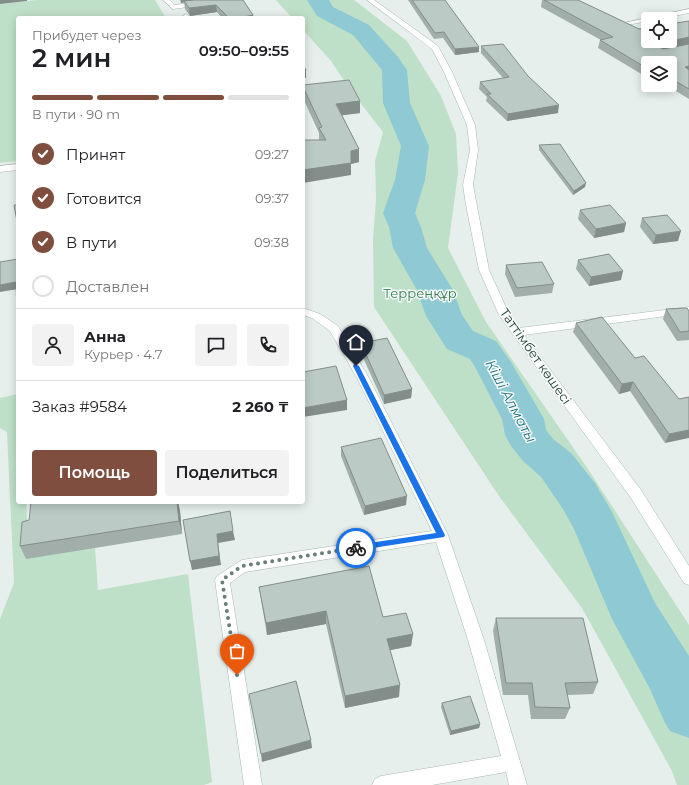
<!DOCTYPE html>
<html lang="ru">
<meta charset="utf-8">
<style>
:root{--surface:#fff;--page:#f2f2f2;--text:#202124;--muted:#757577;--line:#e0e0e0;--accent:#7f4e3f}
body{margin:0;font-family:Montserrat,sans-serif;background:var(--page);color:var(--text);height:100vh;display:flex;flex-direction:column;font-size:15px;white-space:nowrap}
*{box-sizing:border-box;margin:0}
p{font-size:13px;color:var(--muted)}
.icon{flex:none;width:22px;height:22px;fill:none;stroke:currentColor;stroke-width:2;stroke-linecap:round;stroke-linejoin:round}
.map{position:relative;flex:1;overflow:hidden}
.side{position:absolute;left:16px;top:16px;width:289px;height:488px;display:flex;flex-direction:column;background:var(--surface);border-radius:4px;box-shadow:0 2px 10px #0003}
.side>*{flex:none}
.fabs{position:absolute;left:641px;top:12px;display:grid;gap:8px}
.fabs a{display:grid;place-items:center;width:36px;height:36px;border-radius:4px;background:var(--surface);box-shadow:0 2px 10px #0003;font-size:20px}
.pin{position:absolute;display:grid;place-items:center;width:34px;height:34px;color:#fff;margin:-41px -17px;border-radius:50% 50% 50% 0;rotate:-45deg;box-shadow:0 0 4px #0007}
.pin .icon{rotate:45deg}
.courier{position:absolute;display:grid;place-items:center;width:40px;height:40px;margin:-20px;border:3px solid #1a73e8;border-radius:50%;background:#fff;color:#222;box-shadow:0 1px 5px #0007}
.headline em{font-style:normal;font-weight:600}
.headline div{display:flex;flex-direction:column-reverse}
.headline{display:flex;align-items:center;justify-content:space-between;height:68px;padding:0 16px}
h1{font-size:26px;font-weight:600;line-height:30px}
.bar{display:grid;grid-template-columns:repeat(4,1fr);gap:6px 4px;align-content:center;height:48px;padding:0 16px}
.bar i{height:5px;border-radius:3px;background:var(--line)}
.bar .on{background:var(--accent)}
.bar p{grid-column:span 4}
.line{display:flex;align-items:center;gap:10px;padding:0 16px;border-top:1px solid var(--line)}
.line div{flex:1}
.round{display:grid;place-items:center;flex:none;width:42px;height:42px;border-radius:4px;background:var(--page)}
ol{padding:0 16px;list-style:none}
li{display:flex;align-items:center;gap:12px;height:44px}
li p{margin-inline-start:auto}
li .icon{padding:4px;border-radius:50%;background:var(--accent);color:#fff;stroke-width:4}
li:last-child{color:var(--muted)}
li i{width:22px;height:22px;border:2px solid var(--line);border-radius:50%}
.primary-button{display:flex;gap:8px;margin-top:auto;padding:8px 16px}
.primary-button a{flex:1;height:46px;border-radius:4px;background:var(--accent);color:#fff;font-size:16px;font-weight:600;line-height:46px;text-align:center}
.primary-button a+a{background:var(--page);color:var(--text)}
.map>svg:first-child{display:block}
</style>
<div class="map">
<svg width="689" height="785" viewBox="0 0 689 785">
<rect width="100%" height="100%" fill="#e6efeb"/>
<path fill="#bfe0c8" d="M37,0h118l11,18h-148v143l-18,2v-159z
M276,0h78l53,41 34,55 15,38 2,39 -10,75 38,74 102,147 101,156v160h-12l-5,-14 -90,-163 -83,-112 -125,-189 -1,-68 3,-40 -1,-38 8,-29 -32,-41 -20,-30 -28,-31v-12h-11z
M18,394v108h8l2,33 67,13 3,42 90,-16 24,208 -8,3h-204v-166l14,-36 -7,-151 -7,-4v-30z"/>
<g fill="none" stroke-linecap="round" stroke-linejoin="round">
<path fill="#8ec9d4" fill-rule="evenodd" d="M307,0h22l4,7 36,18 29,32 9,13 3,33 19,43 -4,34 -10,33 6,14 6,21 26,42 9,25 11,16 23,10 15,21 33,57 2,11 7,9 18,14 24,30 17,29 43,91 34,53v82l-19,-7 -5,-8 -15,-34 -38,-70 -38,-90 -11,-20 -22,-32 -18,-16 -12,-15 -6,-11 -3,-16 -27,-52 -5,-8 -23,-10 -21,-33 -9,-26 -24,-42 -4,-21 -6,-14 12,-33 6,-34 -18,-43 -1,-33 -29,-35 -36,-19z"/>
<g stroke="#a8b8b2" stroke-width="1">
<path id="minor" d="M163,0h7l5,5 35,-5h17l-3,2 -51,7z
M367,0h7l64,46 14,26 23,53 3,25 -5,35 16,85 20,44 10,14 170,-21v6l-165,22 117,155 48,76v19l-5,-2 -53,-85 -132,-183 -20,-45 -13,-65 -3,-20 7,-35 -3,-25 -23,-53 -12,-23z
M689,9v4l-31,6h-10v2l-21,4 -3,-2z
M186,14l2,1 2,3h-6l-1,-2z
M18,164v6l-18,2v-6z
M303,308l17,6 18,12 31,52 79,157 36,105 43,145h-18l-3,-13 -74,13h-60l3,-6 6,-3 120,-20 -33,-116 -32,-98 -191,30 -15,11 32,202h-18l-29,-205 2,-4 25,-16 190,-29 -75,-153 -27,-47 -18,-13 -9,-3z"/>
</g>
<use href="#minor" fill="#fff" fill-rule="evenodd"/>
</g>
<path fill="#a1aea9" d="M180,0h63l10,15 1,3h-32l-5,-6 -27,4 -5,-7 -1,-7 -3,1z
M408,0h37l34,52 -24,3 -12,-17 -9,1z
M542,0h36l61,29 50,-8v78l-23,-14h4v-22h-22v15l-50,-30 2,-8h1l-60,-33z
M481,46l77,67 -51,8 -21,-20 1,-4 -8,-8 1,-7 23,-4 -22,-25z
M303,85l57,16v12l-18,2 17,34v13l-8,2v11l-32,-35v-7l-16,-35z
M539,145l46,42 -12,8 -34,-45z
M580,210l46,13 -2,9 -30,6 -16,-19z
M642,218l36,23 -25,3 -13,-17z
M578,260l43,20 -32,6 -13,-17z
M506,265l48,19 -2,9 -37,4 -10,-23z
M666,309l23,2v29l-12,1 -14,-22z
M576,323l59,35 44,41 10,-2 -24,46 -35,-52 -11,3 -46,-62z
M361,343l51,46 -1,9 -27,6 -23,-51z
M341,447l65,58 -42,10 -23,-59z
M149,502h29l2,9 2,23 -156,25 -6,-13 122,-43z
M259,587l124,30 30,17 -2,12 -21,4 9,47 -54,11 -19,-84 -59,11z
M496,618l102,64 -5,12 -26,1 3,13 -5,11h-34l-3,-24h-25l-10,-64z
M442,703l38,21 -1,4 -29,7 -9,-28z"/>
<path fill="#838d89" d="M0,0h27v1l-27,3z
M181,0h18l-18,3z
M216,5l1,7 -27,4 -1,-8z
M253,15l1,3h-15z
M689,37v8l-33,8 3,-9z
M479,47v5l-24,3v-6z
M689,66v8l-4,-7z
M303,70h3v8h-3z
M360,101v12l-23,3 -1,-12z
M559,105l-1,8 -51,8 1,-7z
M359,149v13l-8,2v11l-48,8v-13l48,-19z
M586,183l-1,4 -12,8 1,-4z
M626,223l-2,9 -30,6 2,-9z
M681,231l-3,10 -25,3 3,-9z
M623,271l-2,9 -32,6 2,-9z
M16,282l2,7 -18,3v-7z
M633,382l-3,9 -11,3 3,-10z
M412,389l-1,9 -27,6v-9z
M347,400v10l-44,7v-9z
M689,430v8l-24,5 4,-9z
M407,496l-1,9 -42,10 1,-9z
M177,502h1l2,9 2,23 -3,-13z
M233,531l2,9 -17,3 3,22 -29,5 -2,-9 27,-27z
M326,611v13l-59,11 -1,-12z
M413,634l-2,12 -25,5 1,-12z
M400,685l-1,12 -54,11v-12z
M480,724l-1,4 -29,7 1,-4z
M311,740l1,8 -50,14 -1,-8z"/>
<path fill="#bbcac4" stroke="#838d89" d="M194,0h49l10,15 -14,3h-10l-13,-13 -27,3 -5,-7z
M412,0h33l34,47 -24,2 -11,-17 -9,1z
M544,0h34l61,29 9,-2v14h22v-17l19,-3v16l-30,7 -1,2 5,3 26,-5v22l-4,1 4,3v19l-19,-11v-15h-22v6l-48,-29 13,-3z
M503,44l25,32 31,29 -51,9 -21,-20h4l-11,-12 29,-5 -28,-31z
M303,65l3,5h-3z
M349,80l11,21 -24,3 23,45 -8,2v12l-48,7v-30h23l-7,-12 3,-1 -19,-40v-2z
M560,144l26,39 -12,8 -35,-46z
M14,205h4v22z
M610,205l16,18 -30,6 -16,-19z
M667,215l14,16 -25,4 -14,-17z
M609,254l14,17 -32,6 -13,-17z
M18,259v88l-2,-65 -16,3v-23z
M542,262l12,22 -37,4 -11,-23z
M687,308l2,3v20l-9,1 -14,-23z
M602,317l33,41 9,-2 35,43 10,-2v33l-20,4 -36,-52 -11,2 -46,-61z
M387,338l25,51 -28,6 -23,-52z
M336,366l11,34 -44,8v-36z
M381,438l26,58 -42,10 -24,-59z
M31,502h108v1l10,-1h28l2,19 -159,25 2,-24 7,-2z
M230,511l3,20 -16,3 2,22 -29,5 -7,-41z
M369,566l14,51 23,-4 7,21 -26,5 13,46 -55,11 -19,-85 -60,12 -7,-36z
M496,618h87l15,64 -33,1 5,25 -35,-1 -3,-24h-26z
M296,681l15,59 -50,14 -12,-60z
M470,696l10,28 -29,7 -9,-28z"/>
<path fill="#1a73e8" d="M354,364l5,2 86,169 -1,2 -91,14 -1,-3 4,-3 80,-12 -83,-167z"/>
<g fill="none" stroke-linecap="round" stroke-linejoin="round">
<path stroke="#687f78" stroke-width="4" stroke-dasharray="0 7.2" d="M237,675l-15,-95 20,-14 114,-18"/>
</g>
<g text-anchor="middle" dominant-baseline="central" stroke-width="3" stroke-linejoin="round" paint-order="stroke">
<g font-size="13" fill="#2d7a4b" stroke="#f7fbf9">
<text x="420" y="293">Терреңқұр</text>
</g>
<g font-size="13" fill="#24423a" stroke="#f7fbf9">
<text transform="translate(536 356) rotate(55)">Таттімбет көшесі</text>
</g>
<g font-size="14" font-style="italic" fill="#1c6f80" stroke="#f7fbf9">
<text transform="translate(511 401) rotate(62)">Кіші Алматы</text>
</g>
</g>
</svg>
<div class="fabs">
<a><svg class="icon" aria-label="locate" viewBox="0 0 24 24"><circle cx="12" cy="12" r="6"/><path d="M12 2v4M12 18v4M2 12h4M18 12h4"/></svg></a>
<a><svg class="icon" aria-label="layers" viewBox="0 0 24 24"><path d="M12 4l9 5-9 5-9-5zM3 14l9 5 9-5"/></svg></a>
</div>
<div class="pin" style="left:237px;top:675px;background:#ea580c"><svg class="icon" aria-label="bag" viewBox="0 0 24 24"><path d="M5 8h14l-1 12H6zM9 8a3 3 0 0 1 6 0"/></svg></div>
<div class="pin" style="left:356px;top:366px;background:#1f2937"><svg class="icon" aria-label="home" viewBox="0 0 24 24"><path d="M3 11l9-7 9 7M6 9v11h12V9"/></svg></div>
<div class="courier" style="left:356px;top:548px"><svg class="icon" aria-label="bike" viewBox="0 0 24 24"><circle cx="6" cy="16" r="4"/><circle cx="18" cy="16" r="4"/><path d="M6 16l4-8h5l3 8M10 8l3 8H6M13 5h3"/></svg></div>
<section class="side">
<div class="headline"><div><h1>2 мин</h1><p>Прибудет через</p></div><em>09:50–09:55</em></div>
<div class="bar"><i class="on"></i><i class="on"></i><i class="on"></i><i></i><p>В пути · 90 m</p></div>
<ol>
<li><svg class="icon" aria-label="check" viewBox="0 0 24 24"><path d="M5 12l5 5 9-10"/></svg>Принят<p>09:27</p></li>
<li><svg class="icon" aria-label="check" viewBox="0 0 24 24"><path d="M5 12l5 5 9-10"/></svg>Готовится<p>09:37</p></li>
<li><svg class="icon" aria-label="check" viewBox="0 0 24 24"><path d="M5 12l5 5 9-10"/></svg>В пути<p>09:38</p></li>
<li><i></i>Доставлен</li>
</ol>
<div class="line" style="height:72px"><a class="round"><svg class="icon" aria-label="person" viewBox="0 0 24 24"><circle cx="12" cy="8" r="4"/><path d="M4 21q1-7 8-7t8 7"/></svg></a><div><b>Анна</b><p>Курьер · 4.7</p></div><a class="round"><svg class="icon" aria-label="chat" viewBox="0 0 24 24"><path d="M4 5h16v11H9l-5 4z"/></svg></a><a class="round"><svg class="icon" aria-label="phone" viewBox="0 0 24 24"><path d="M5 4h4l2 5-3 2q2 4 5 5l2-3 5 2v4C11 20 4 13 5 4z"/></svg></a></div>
<div class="line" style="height:52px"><div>Заказ #9584</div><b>2 260 ₸</b></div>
<div class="primary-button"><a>Помощь</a><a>Поделиться</a></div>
</section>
</div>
